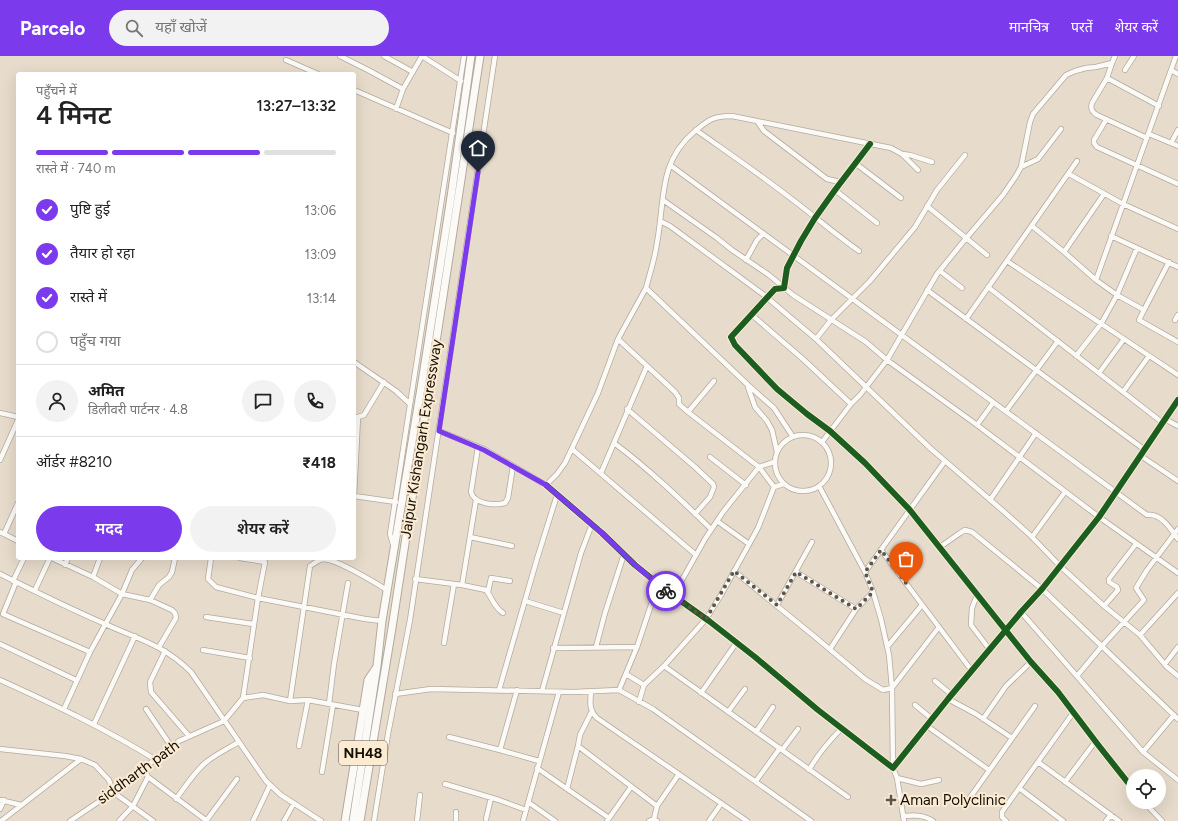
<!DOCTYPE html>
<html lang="hi">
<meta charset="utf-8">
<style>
:root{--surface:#fff;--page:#f2f2f2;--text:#222;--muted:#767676;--line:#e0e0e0;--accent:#7c3aed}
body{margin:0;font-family:Figtree,"Noto Sans Devanagari",sans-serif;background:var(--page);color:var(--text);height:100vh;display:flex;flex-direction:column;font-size:15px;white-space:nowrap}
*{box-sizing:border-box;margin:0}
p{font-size:13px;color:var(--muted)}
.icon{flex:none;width:22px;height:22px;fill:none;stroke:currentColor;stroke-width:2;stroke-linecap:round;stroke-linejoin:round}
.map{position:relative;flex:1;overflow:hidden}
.sheet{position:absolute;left:16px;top:16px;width:340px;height:488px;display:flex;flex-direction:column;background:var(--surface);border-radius:4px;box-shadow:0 4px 16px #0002}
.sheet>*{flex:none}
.controls{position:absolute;left:1126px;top:713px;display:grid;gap:8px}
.controls a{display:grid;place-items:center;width:40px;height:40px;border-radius:50%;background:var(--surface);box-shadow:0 4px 16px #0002;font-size:20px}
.pin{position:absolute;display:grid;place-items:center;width:34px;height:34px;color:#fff;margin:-41px -17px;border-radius:50% 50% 50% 0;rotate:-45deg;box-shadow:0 0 4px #0007}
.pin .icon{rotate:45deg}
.courier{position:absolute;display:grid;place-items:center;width:40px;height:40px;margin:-20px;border:3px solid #7c3aed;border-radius:50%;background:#fff;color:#222;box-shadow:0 1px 5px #0007}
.overview em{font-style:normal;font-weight:600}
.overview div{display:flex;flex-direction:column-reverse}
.overview{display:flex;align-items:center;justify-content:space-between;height:68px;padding:0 20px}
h1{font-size:26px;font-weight:600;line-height:30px}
.bar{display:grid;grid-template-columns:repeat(4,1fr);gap:6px 4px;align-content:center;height:48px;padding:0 20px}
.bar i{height:5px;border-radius:3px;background:var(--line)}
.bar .on{background:var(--accent)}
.bar p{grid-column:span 4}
.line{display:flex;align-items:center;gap:10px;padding:0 20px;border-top:1px solid var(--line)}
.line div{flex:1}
.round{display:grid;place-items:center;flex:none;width:42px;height:42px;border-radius:21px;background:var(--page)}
ol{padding:0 20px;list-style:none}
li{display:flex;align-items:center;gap:12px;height:44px}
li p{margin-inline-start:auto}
li .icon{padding:4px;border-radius:50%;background:var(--accent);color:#fff;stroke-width:4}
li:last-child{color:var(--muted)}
li i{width:22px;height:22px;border:2px solid var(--line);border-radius:50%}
.cta{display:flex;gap:8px;margin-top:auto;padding:8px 20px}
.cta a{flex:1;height:46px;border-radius:24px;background:var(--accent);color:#fff;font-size:16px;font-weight:600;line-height:46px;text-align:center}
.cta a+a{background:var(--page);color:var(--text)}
header{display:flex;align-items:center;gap:24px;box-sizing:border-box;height:56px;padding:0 20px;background:var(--accent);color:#fff}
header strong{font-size:19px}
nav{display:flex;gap:22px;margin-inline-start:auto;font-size:14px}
.search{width:280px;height:36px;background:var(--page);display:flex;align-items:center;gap:10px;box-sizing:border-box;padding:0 14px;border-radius:22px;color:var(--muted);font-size:15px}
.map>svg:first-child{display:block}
</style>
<header>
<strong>Parcelo</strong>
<div class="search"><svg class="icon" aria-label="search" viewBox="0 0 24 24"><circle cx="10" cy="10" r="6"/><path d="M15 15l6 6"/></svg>यहाँ खोजें</div>
<nav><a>मानचित्र</a><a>परतें</a><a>शेयर करें</a></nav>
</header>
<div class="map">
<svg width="1178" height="765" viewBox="0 0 1178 765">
<rect width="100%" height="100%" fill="#e7dbcb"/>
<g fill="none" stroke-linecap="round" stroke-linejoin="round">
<g stroke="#b3aa9e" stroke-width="6">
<path id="minor" d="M340,0l28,14 35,19
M384,0l29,16
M286,4l32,14
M1112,7l-5,15 -15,25c-2,6 0,9 5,12l50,23
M1125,14l9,-14
M1171,14l7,4
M1107,22l52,28
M354,34l99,43
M396,53l7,-20 19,-33 39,25
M1106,64l-12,20v3l3,4 81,37
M757,65l7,10 63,48 13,3
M696,74c31,22 62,43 93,67 24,18 46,37 70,54
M1149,78l29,12
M1171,87l7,-13
M870,88l-35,46 -20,28 -14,23 -14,27 -3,20 -9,1 -44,48 4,8 42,44 30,25 23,17 35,32 44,46 122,153 27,30 41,54 34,43
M902,98l8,1 22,7
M855,107l46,35
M670,109l477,350c14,-2 24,14 31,24
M1021,111l17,-8 23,-30
M1069,118l54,30 55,25
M835,134l42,33
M663,144l54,38 15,12 37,25 24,20 73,47 21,18 86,62 126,95 79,56
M927,150l60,49
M660,165l10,5 94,69 52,44 114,109 72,62 28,25 30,31 44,40 36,29 27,32 11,9
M1032,170l32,26 32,28 21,15 27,15 -5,10 39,22
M1111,180l67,31
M1064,196l40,-58
M746,204l11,-20 6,-6
M1007,205l171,114
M940,215l22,17
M1096,224l80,-224
M988,231l175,136
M646,232c4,-15 9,-30 11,-45 8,-42 1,-81 37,-111 14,-12 19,-16 38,-16l159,32 11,6 16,16
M927,234l218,160
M1144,254l25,-48
M752,259l52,45 47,44
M966,263l111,-158
M1175,264l3,-5
M618,283l57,53 4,6v6l9,8 71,55 15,20
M816,283l15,-19 39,-39 45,-54 22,-37 28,-35
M1076,300l25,-32 16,-29 20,-47
M354,306l42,29 14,13
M1099,317l25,-34
M748,331l7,20 12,14 5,9 5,22
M1123,336l26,-36
M627,353l68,58 18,17 1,3 -4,10 -15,17
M1006,355l52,-70
M688,356l26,-31
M0,357l18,4
M354,361h4l6,-2 20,-33
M1165,363l13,7
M977,369l16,-22
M439,375l45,18 62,36 11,-11 8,-11 33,-70 20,-54 28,-51 102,97 26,23 19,29
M775 407a28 28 0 1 1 56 0a28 28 0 1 1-56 0Z
M822,386l29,-38 9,-9 27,-35 50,-86 26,-32 40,-47 13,-19 5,-9 9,-45 3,-8 33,-39 9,-4 11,-3 10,-1 16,-4 3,-7
M614,387c35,26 66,56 97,86
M478,391l-7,45c3,12 23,14 34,11l3,-5 5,-32
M572,393l124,106
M1141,400l37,25
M710,401l36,28
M0,404l18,-40
M601,417l46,-107
M546,429l56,48 33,32 32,26 42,30 46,36 63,53 75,58 55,-69 73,-87 21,-23 57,-72 79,-117
M819,430l46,86 8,20 8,27 8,36 3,33 1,80 4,10 7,43
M354,440l4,-79
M354,440l42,6
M990,444l46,-67
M717,465l32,23
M0,476l18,9
M4,478l14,-31
M470,481l42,9
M1032,481l33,-45
M393,488l-3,-10 74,-478
M940,491l20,-14 5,-3 7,2 70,57 136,130
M881,494l91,121
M52,502l41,19 29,17 28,6 22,10 3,3 1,5 -17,29
M211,502l-3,21 8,8 42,11 7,-36 -25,-4
M65,509l3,-7
M734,515l80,65 51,43 18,11 9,-2 47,-61
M796,516l60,37
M865,516l80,-111
M0,518c34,17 68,34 103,49 34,16 60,21 88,49l75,109 15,14 40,26
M93,521l7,-19
M415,523l47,6 24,5c7,9 7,16 17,23
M13,525l11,-23
M16,526l-13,32 87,38
M462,529l14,-85
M35,534l15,-32
M488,536l3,-14 19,3
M977,539l-5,13 -1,17 19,25
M673,540l32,-57 18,-27 36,-45 15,-5
M150,544l9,-15 10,-8 3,-5 3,-14
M525,545l39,12
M777,549l35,-63
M1104,550l14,-16 -1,-3 -8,-5v-3l27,-35
M1021,556l122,140 35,28
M206,561l47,7
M1140,579l38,-42
M444,587l10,-59
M0,588l76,36
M596,591l9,-34 19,-59
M887,591l35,-42
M553,592l84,-1
M830,593l26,-40 17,-17
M203,594l47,8
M165,595l-15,31 1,10 38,44
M1165,608l13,-17
M664,610l184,131
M626,618l18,11
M1077,620l25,-30 42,-46 -8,-12 11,-18 31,-41
M0,624c53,24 106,49 156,80
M935,625l17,14
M499,634l38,-131 20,-64
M619,634l18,-43 21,-63
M542,635l39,-138 11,-29
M591,636c-1,11 -2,18 6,26l150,103
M701,637l36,-51
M395,638l36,-5 143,3 45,-2 34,19 158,112
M243,642l15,-100 107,21 17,2
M948,643l28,15 36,24
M290,645l20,-135c5,-3 9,-7 14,-7 14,1 50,23 63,31
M639,646l5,-17 20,-19 42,-47 15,-24 37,-67 16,-41 10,-3
M329,648l5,-40 14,-81
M915,649l17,14
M64,653l26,-57 32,-58 10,-24 10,-12
M146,653l25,37
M728,656l17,-23
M591,657l-11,22 -2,11 79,60
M983,663l23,-33 25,-24
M94,668l41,-88
M927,670l62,44
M756,676l17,-25
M449,681l51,13 17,-60
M299,690l9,-46
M0,693l65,7 16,3 14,6 14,15 4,12 40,29
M500,694l39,11
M782,694l16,-21
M1143,696l31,-37
M1038,706l81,59
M537,712l72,50
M144,713l4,8 59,44
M809,714c9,-16 20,-29 33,-42
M322,716l11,-67
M897,722l24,6 18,-4
M756,725l24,-33
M1065,726l30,-40
M445,728l54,16 27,10
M1019,732l44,33
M567,733l11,-43
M176,743c9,-12 17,-25 28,-35 10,-9 23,-15 35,-22
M0,744l21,5
M528,746l27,19
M1144,746l18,19
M964,750l71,-100
M0,753l4,-9
M904,760c11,-1 20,-1 29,5
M486,763l5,-21
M654,763l3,-13 22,-32
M1,765l80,-62
M70,765l43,-29 66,-51 45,-20 19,-23 20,-3 27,6 18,-1 55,10
M119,765l14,-15 15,-29
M206,765l31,-42
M253,765l17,-36
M284,765l10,-18
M374,765l14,-87 22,-114 85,-564
M417,765l3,-26
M456,765v-9
M523,765l36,-129
M607,765l24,-34
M649,765l5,-2 3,2
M709,765l12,-17
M1006,765l-4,-4v-5l71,-99
M1106,765l5,-6"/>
</g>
<g stroke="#b3aa9e" stroke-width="9">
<path id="highway" d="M345,765l23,-141 8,-12
M353,765l24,-155 5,-45 40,-239 29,-185 20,-141
M360,765l32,-193 88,-572"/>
</g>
<use href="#minor" stroke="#fbfaf7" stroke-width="4.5"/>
<use href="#highway" stroke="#fbfaf7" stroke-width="7"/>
<g stroke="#fcebd3" stroke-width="8">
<path id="cycleway" d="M870,88l-35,46 -20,28 -14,23 -14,27 -3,20 -9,1 -44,48 4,8 42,44 30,25 23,17 35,32 44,46 122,153 27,30 41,54 34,43
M546,429l56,48 33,32 32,26 42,30 46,36 63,53 75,58 55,-69 73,-87 21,-23 57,-72 79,-117"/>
</g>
<use href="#cycleway" stroke="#1b5e20" stroke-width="6"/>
</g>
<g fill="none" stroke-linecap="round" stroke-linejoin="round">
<path stroke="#5e564a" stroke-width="4" stroke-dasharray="0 7.2" d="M666,535l40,28 28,-48 43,34 19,-33 60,37 17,-17 -8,-20 16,-22 25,33"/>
<path stroke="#7c3aed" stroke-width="5" d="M478,116l-39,259 45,19 62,35 56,48 33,32 31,26"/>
</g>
<path fill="#5e564a" stroke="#fcebd3" stroke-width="1.5" d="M889 738h4v4h4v4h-4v4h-4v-4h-4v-4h4z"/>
<g text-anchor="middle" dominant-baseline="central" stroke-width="4" stroke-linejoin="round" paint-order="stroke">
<rect fill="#fcebd3" stroke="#5a5042" stroke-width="1" x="339" y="685" width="48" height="24" rx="3"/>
<g font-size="14" font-weight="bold" fill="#150e04">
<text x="363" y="697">NH48</text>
</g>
<g font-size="15" fill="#150e04" stroke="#fcebd3">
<text transform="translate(421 383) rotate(-81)">Jaipur Kishangarh Expressway</text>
<text transform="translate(138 716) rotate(-36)">siddharth path</text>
</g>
<g font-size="15" fill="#150e04" stroke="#fcebd3" text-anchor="start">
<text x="900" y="744">Aman Polyclinic</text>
</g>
</g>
</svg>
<div class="controls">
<a><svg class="icon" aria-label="locate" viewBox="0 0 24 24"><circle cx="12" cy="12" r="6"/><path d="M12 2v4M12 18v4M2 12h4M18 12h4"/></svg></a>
</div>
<div class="pin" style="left:906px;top:527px;background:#ea580c"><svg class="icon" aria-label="bag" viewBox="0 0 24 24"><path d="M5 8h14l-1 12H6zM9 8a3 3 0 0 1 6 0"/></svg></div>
<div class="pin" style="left:478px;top:116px;background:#1f2937"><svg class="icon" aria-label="home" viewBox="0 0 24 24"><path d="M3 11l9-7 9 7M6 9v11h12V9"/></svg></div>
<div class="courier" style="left:666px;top:535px"><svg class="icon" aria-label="bike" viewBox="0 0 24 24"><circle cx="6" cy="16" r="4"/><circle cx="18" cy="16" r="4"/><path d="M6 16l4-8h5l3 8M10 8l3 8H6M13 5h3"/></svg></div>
<section class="sheet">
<div class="overview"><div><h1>4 मिनट</h1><p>पहुँचने में</p></div><em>13:27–13:32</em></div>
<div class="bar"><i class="on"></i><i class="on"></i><i class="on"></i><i></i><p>रास्ते में · 740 m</p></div>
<ol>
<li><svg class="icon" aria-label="check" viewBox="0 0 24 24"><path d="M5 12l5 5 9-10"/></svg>पुष्टि हुई<p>13:06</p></li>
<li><svg class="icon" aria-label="check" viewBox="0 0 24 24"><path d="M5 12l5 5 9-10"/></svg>तैयार हो रहा<p>13:09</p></li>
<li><svg class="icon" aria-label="check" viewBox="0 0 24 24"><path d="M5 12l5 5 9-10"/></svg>रास्ते में<p>13:14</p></li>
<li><i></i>पहुँच गया</li>
</ol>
<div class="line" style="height:72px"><a class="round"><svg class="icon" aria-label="person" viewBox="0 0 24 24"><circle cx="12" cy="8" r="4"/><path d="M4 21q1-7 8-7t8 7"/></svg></a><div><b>अमित</b><p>डिलीवरी पार्टनर · 4.8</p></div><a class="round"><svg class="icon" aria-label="chat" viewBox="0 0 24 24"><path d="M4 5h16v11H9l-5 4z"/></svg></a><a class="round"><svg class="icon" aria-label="phone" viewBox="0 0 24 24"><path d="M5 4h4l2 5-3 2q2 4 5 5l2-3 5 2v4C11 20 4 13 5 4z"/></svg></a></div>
<div class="line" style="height:52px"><div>ऑर्डर #8210</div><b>₹418</b></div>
<div class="cta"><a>मदद</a><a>शेयर करें</a></div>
</section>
</div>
